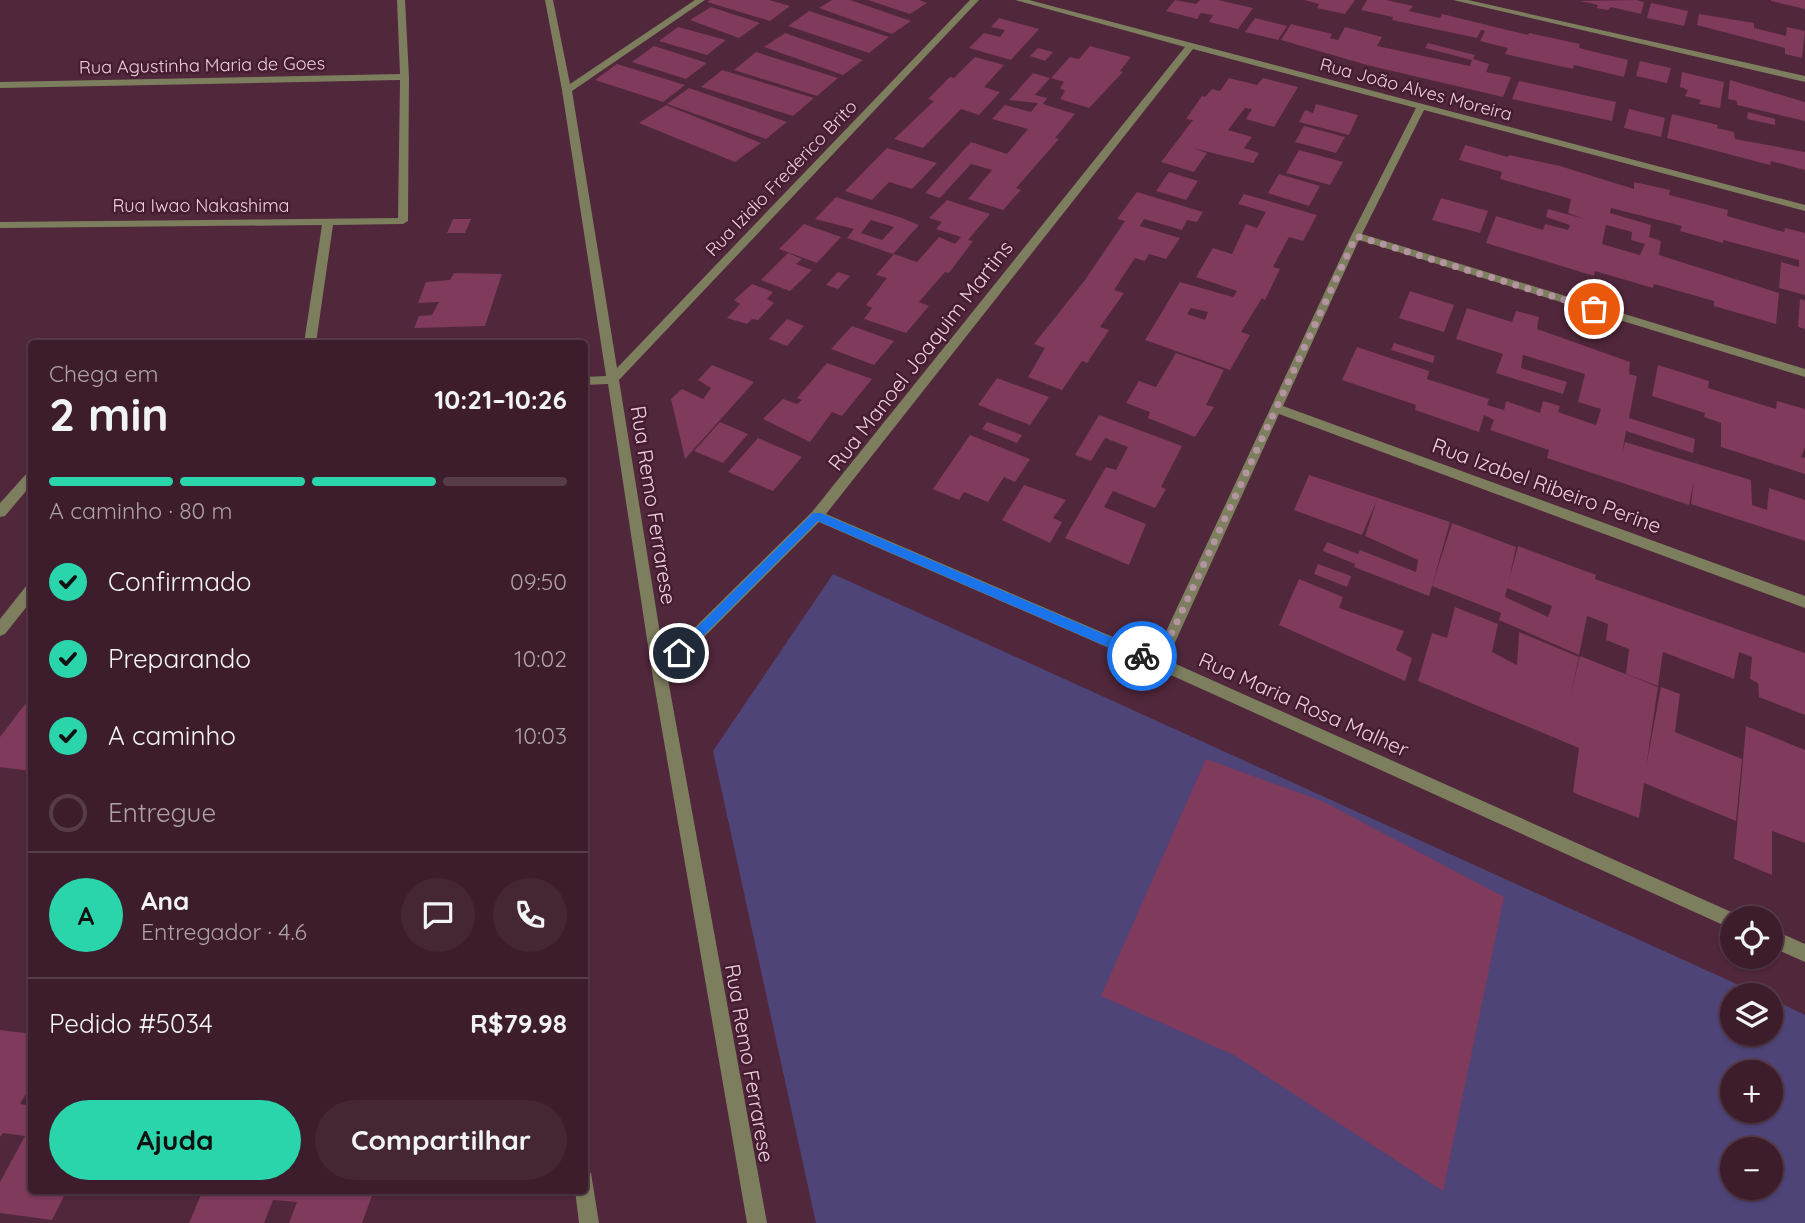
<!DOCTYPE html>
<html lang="pt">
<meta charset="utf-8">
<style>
:root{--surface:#3d1d2c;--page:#442634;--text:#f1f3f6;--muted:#ada2a9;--line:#563b48;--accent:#2ad5ac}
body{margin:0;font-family:Quicksand,sans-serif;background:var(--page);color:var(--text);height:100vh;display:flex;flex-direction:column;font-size:26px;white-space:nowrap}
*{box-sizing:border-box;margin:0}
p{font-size:23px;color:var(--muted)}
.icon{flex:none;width:38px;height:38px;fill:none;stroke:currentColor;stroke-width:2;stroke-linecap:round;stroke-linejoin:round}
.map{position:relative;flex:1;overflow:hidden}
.details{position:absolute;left:28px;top:340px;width:560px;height:854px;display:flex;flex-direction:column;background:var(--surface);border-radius:7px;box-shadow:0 2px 5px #0004,0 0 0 2px var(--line)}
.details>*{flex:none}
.buttons{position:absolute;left:1720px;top:906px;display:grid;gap:14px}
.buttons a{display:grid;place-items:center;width:63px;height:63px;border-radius:50%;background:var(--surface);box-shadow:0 2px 5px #0004,0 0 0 2px var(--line);font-size:35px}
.pin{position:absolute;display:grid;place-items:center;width:60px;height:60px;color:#fff;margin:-30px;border:4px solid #fff;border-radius:50%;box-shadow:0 2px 7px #0007}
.courier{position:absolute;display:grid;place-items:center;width:70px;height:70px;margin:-35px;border:5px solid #1a73e8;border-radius:50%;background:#fff;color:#222;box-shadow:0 2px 9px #0007}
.head em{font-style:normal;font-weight:800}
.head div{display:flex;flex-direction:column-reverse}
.head{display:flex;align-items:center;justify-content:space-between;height:119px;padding:0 21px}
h1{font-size:46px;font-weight:800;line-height:52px}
.bar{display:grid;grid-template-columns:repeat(4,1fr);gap:10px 7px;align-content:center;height:84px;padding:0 21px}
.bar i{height:9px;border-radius:5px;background:var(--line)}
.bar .on{background:var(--accent)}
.bar p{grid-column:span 4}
.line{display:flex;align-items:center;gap:18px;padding:0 21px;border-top:2px solid var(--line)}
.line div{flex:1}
.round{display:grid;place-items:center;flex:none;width:74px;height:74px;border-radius:37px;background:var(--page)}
ol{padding:0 21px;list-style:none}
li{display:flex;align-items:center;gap:21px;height:77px}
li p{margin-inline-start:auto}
li .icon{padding:7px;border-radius:50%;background:var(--accent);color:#111;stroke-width:4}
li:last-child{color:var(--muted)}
li i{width:38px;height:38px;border:4px solid var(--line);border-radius:50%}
.cta{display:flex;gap:14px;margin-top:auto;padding:14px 21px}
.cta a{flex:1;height:80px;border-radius:42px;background:var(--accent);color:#111;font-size:28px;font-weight:800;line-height:80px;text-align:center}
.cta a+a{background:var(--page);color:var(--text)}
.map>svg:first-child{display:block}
</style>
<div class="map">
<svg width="1805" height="1223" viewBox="0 0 1805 1223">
<rect width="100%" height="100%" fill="#51273b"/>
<path fill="#4e4478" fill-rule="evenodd" d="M833,574l930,422h-31v38h39v-35l34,16v208h-989l-103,-472zM1732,1073h39v38h-39zM1732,1150h39v38h-39z"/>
<path fill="#7f3a5c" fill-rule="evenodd" d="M710,0h59l21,6 -20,15 -63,-19z
M832,0h18l61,21 -19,13 -73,-26z
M868,0h51l8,3 -17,11z
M1175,0l21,4 4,-4h18l35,8 -15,21 -29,-7 4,-7 -12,-2 -4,6 -31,-8z
M1304,0h51l-10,14 -28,-6 2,-4z
M1367,0h19l27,6 -4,5 31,7 2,-4 86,21 1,-2 51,11 -1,4 49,12 -4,17 -50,-12 -1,4 -68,-15 3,-6 -28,-7 5,-10 -4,-1 -4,8 -85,-18 1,-3 -32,-7z
M1636,0l8,2 -3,12 -30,-7 -3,3 -11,-2 1,-3 -18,-4z
M1771,0h34v9l-34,-8z
M1651,3l37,8 -4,15 -37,-8z
M711,7l49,16 -21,15 -49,-18z
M809,11l80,26 -20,16 -81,-27z
M1699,14l55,9v5l32,8 1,-9 18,4 -3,27 -17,-4v-6l-88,-23z
M999,18l40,11 -28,31 -42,-12 15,-15 16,4 5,-7 -14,-3z
M1255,18l32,8 -9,14 -33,-8z
M1291,24l41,10 -2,4 8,2 7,-13 37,10 -5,9 93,20 2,-6 -47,-12 3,-5 47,12 -2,4 16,5 -3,8 25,5 -8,20 -136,-32 -86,-25z
M678,27l48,13 -19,15 -48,-14z
M785,33l78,27 -20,15 -79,-28z
M654,46l53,17 -21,16 -54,-17z
M1090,46l41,11 -11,14 3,1 -34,36 -29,-9 5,-8 -5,-3 4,-6 -13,-4 19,-21 9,2z
M1038,48l15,4 -8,9 -15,-5z
M756,52l82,26 -21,18 -83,-26z
M975,57l29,8 -20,22 16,5 -21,23 -18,-6 -38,39 -29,-9 40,-38 -6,-2 22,-22 4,1z
M1640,61l31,7 -4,15 -31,-7z
M617,64l68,21 -22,17 -68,-22z
M722,70l92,28 -21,18 -92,-29z
M1682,72l42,10 -4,26 -21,-4 2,-4 -16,-4 3,-6 -8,-3z
M1033,73l17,5 -15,17 12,3 -4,6 32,10 -20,24 4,1 -43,49 5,2 -18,20 -35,-11 24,-29 -21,-6 -31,34 -15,-5 46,-51 36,12 21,-25 -36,-10 13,-14 26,7 7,-9 -29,-3z
M1229,78l28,7 6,-7 35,9 -24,40 -28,-8 6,-10 -7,-1 -17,22 24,7 -8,11 15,5 -6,10 -61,-15 15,5 -13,19 -33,-10 32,-42 -7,-1 16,-23 3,1 7,-8 8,2z
M1730,80l75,22v19l-68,-16v-4l-9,-2z
M1519,81l97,21 -4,19 -100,-22z
M689,88l98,34 -21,17 -99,-35z
M1316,104l42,11 -9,20 -50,-13 6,-12 8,3z
M666,105l95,38 -26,19 -96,-39z
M1629,109l36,9 -4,19 -37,-9z
M1748,112l27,7v6l-28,-6z
M1672,114l46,11 -1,3 17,4 1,7 70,13v18l-34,-9 -1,4 -103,-27z
M1304,126l41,11 -9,16 -41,-11z
M1465,145l43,12 1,-2 51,11 74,23v-7l36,8 -1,5 59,15 -1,6 57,16 1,-4 20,5v62l-26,-7 2,-26 18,5v-7l-76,-20v3l-43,-12 2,-5 -71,-18 -1,5 41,12 -2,12 12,4 -2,14 120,38 -3,31 -62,-18v-5l-60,-17 -1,4 -58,-17 -1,5 -108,-33 10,-27 47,14 2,-6 23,6 2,-5 -24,-8 2,-8 37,10 -17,-6 3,-14 -71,-20 2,-7 -43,-12zM1606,225l26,7 -1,8 14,4 -5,11 -38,-11z
M887,148l50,15 -25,26 -23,-7 -17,18 -27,-9z
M1299,150l44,12 -13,23 -44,-12z
M1169,172l29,9 -12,19 -30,-9z
M1279,174l41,12 -11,20 -41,-13z
M1137,192l66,20 -6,10 -10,-2 -5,10 -38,-11 -4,7 40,12 -14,21 -17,-5 -4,7 -10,-3 -21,32 10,3 -24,34 9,3 -22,33 -5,-2 -20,29 -34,-13 17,-29 -11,-4 51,-64 40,-59 -8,-2z
M1244,194l73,21 -14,26 -14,-4 -16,30 7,2 -15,31 -3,-2 -21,34 9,3 -20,35 -85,-30 35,-58 53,15 4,-6 -41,-14 17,-29 19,6 14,-30 11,4 9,-16 -28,-8zM1191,308l17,4 -3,8 -18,-6z
M836,197l66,21 17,7 -26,29 -46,-16 7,-9 -39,-10zM871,220l23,7 -12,13 -21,-7z
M1441,198l47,13 -8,22 -48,-13z
M947,200l43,14 -22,26 5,1 -24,32 -4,-1 -26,30 10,4 -23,27 -42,-14 8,-11 -6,-3 21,-27 -11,-3 18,-21 23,8 22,-25 16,7 6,-7 -25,-8 6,-7 -13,-4z
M453,219h18l-6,14h-18z
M804,224l37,13 -24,26 -38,-14z
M788,253l14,6 -6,5 16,6 -22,21 -29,-11z
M838,272l12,4 -12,13 -12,-4z
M454,273l48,1 -17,52 -71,2 5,-12 13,-1 7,-13 -21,1 8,-21 24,-2z
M752,284l21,8 -6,7 7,4 -16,17 -6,-1 -5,5 -20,-6 13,-14 -6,-4z
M1410,291l44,14 -10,27 -45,-14z
M1800,299l5,1v29l-7,-2z
M1467,308l45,14 4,-11 23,6 -2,12 93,33 -1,12 8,2 -8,42 66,21 -2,14 -67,-22 -4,23 3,-12 126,38 1,25 15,5 2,-22 36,12v41l-114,-37 3,-23 -5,24 -142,-47 2,-8 -59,-20 4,-10 -10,-5 -5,17 -64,-22 1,-5 -74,-25 15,-33 72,24 -2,8 62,20 -2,6 17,5 2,-9 34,12 3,-12 17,5 -2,6 38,13 5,-16 -23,-7 7,-28 -62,-19 -2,13 46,14 -4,12 -67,-21 7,-19 -47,-15z
M787,319l17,7 -17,20 -18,-7z
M852,326l42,15 -20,24 -43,-16z
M1394,343l41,13 -2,7 -42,-13z
M1176,353l48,17 -18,35 8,2 -19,30 -47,-19 2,-6 -24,-9 13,-22 17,6z
M827,363l45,16 -30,37 -10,-4 -22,30 -47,-23 20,-20 14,5 5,-4 -5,-2z
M712,365l42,17 -69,77 -14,-60 11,-10 21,10 8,-11 -13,-8z
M1658,365l51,16 -1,7 68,21 1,-8 28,8v38l-4,10 4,1v16l-84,-27v-24l-17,-6 1,-4 -53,-17z
M997,378l52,19 -19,28 -52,-20z
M1099,415l83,31 -21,41 5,2 -11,19 -42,-17 -9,16 42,17 -17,41 -64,-27 41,-71 10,3 12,-23 -23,-9 -14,23 -16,-6z
M720,422l28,12 -25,29 -29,-12z
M987,422l35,13 -5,8 -35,-14z
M970,435l60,24 -15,23 -11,-5 -16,25 -24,-10 -5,8 -26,-11z
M758,438l44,19 -29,34 -45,-19z
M1309,475l141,47 -18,64 20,-63 64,24 -7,33 9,-34 78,29 -1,4 210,74v62l-46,-18 -1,-14 -8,-4 2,-22 -13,-5 -5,27 -71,-27 -5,34 -32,-12 3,-25 -23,-9 2,-16 -21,-8 -8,39 -80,-35 2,-7 -69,-27 -3,10 -75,-29 1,-3 -32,-13 4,-9 31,12 2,-4 56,22 2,-12 -53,-24 12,-36 -15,35 -68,-25zM1507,588l45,18 -4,11 -43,-20z
M1024,485l42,15 -13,18 9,4 -12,21 -48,-23z
M1318,564l33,12 -4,11 -33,-13z
M1299,579l44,18 -4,11 65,23 -8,19 16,8 -7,23 -126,-56z
M1455,607l43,17 -6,28 25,13 2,-33 60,25 -9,40 10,-41 78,31 -12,80 15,-80 19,7 -5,38 67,27 -6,62 -92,-38 -5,35 -60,-23 -6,-3 6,-44 -161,-67 14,-48 15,5z
M32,695v74l-2,2 -30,-4v-30z
M1746,726l59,24v93l-33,-12v44l-38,-16z
M1206,759l116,42 182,96 -61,294 -209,-136 -133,-59z
M0,1030l32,4v50l-12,20 12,2v84h35l-15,30 -52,-7v-31l25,-46 -22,-3 -3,4z
M203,1190h171l-12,33h-73l8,-21 -24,-2 -9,23h-75z"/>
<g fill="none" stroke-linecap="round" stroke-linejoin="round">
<path fill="#7c7e5e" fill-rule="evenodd" d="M32,584v16l-27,34 -5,2v-17l27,-34z
M584,1171l7,2 8,50h-20l-4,-33h9z"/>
<path fill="#7c7e5e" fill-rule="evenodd" d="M397,0h8l4,77 -1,144 -5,3 -70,1 -17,118h-12l18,-118 -322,3v-6l398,-4 2,-138 -400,8v-6l400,-8z
M545,0h8l17,84 125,-84h10l-133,91 45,277 353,-368h9l-360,380 45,278 148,-146 373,-465 -170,-47h14l776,205v6l-381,-101 -62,124 443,135v8l-446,-137 -76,166 522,190v12l-526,-194 -112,246 571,255 2,4h-8v10l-579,-262 -334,-145 -152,152 100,549h-20l-95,-551 -44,-288 -24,1v-8l22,-1 -44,-286zM1193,49l223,59 -65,128 -196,419 -329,-141z
M1453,0h15l337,76v6z
M32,470v14l-27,32 -5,1v-14l28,-31z
M1771,929l34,15v18l-34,-15z"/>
</g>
<path fill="#1a73e8" d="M813,513h8l325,139 2,4 -6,5 -4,-1 -320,-139 -135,135h-8v-7z"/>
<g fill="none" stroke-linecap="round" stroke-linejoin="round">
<path stroke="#b594a2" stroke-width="7" stroke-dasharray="0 12.6" d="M1142,656l16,7 198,-427 238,73"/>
</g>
<g text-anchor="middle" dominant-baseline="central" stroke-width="5" stroke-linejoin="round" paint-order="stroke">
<g font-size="18" fill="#ebcfda" stroke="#461c30">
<text transform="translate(202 65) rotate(-1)">Rua Agustinha Maria de Goes</text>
<text transform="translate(1416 89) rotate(15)">Rua João Alves Moreira</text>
<text transform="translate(781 178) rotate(-46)">Rua Izidio Frederico Brito</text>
<text x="201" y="205">Rua Iwao Nakashima</text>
</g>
<g font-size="21" fill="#ebcfda" stroke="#461c30">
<text transform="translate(920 355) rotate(-52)">Rua Manoel Joaquim Martins</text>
<text transform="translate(1547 485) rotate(20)">Rua Izabel Ribeiro Perine</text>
<text transform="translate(654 505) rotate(81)">Rua Remo Ferrarese</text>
<text transform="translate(1304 704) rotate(24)">Rua Maria Rosa Malher</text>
<text transform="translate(750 1063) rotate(80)">Rua Remo Ferrarese</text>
</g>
</g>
</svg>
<div class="buttons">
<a><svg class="icon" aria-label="locate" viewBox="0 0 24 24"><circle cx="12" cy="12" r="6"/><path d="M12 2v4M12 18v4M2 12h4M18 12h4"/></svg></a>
<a><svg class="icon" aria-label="layers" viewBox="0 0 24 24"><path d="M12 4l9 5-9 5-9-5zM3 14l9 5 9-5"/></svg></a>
<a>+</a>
<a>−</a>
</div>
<div class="pin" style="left:1594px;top:309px;background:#ea580c"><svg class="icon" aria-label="bag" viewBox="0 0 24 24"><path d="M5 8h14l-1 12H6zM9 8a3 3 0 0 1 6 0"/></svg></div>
<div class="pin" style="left:679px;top:653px;background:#1f2937"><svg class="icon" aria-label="home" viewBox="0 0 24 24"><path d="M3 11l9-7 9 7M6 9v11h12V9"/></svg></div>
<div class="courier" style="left:1142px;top:656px"><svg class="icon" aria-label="bike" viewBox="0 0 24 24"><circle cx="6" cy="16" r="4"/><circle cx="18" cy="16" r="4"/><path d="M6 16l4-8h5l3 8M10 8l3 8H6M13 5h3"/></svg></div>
<section class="details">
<div class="head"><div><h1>2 min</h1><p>Chega em</p></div><em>10:21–10:26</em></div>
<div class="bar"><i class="on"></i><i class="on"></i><i class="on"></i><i></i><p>A caminho · 80 m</p></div>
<ol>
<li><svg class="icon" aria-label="check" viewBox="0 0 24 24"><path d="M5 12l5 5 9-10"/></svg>Confirmado<p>09:50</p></li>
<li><svg class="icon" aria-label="check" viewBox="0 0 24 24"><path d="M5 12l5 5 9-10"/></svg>Preparando<p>10:02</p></li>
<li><svg class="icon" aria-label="check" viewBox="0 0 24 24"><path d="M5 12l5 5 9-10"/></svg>A caminho<p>10:03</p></li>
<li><i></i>Entregue</li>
</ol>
<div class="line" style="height:126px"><b class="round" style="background:var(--accent);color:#111">A</b><div><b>Ana</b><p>Entregador · 4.6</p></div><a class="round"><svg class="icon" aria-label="chat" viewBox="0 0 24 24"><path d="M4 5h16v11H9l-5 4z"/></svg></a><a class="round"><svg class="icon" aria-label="phone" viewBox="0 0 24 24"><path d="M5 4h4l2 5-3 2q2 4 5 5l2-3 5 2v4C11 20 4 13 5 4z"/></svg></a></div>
<div class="line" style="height:91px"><div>Pedido #5034</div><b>R$79.98</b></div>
<div class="cta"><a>Ajuda</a><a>Compartilhar</a></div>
</section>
</div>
